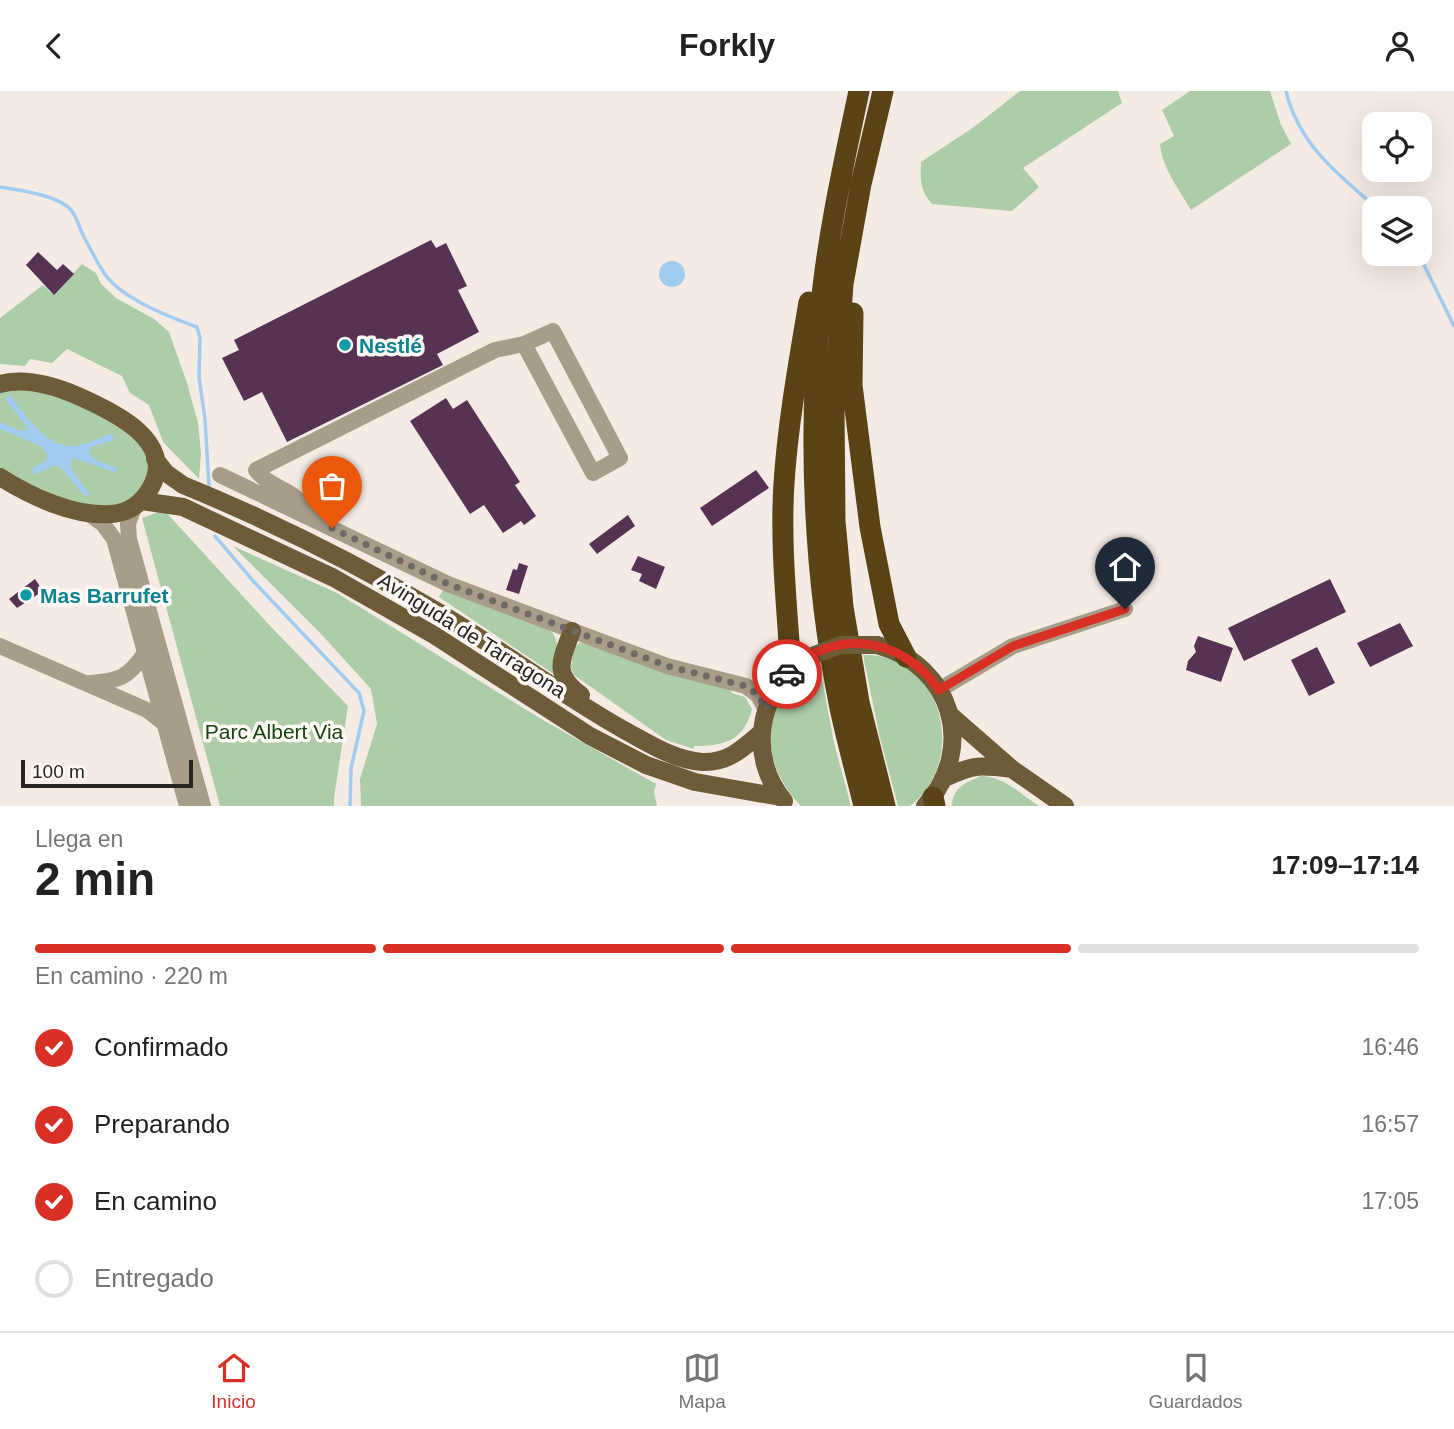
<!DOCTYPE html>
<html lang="es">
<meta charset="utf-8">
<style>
:root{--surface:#fff;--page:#f2f2f2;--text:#222;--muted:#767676;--line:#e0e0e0;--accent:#d93025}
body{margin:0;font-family:Arial,sans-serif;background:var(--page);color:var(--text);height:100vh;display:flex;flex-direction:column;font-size:26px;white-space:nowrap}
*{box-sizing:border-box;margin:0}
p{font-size:23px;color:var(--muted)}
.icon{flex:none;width:38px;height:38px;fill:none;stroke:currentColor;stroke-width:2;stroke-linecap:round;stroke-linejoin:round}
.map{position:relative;height:715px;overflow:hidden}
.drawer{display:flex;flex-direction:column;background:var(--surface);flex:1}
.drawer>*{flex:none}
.tools{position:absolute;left:1362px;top:21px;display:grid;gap:14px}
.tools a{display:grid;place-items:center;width:70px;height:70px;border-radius:14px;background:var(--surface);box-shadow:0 7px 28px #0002;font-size:35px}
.scale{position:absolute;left:21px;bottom:18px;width:172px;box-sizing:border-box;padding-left:7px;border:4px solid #272421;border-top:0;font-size:19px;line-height:24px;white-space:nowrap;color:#272421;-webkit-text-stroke:5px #fff9f6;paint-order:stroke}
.pin{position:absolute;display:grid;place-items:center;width:60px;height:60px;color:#fff;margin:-72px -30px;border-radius:50% 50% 50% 0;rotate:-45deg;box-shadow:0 0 7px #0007}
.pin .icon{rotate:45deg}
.courier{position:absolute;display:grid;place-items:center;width:70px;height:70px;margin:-35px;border:5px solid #d93025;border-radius:50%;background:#fff;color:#222;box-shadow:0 2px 9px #0007}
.headline em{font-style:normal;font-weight:700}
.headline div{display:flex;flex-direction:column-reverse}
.headline{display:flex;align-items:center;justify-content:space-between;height:119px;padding:0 35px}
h1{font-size:46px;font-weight:700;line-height:52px}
.bar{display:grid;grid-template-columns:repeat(4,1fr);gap:10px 7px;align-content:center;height:84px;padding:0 35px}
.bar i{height:9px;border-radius:5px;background:var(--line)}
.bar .active{background:var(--accent)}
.bar p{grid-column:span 4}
ol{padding:0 35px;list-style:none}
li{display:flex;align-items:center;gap:21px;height:77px}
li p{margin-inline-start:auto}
li .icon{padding:7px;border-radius:50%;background:var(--accent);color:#fff;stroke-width:4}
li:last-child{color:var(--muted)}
li i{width:38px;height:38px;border:4px solid var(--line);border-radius:50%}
header{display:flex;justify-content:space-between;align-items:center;height:91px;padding:0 35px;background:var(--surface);font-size:32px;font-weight:700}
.tab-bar{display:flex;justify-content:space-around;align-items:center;height:98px;border-top:2px solid var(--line);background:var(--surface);font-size:19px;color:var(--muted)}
.tab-bar a{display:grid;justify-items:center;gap:4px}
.tab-bar .active{color:var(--accent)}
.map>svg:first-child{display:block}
</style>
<header><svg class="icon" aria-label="back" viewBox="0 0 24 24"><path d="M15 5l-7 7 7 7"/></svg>Forkly<svg class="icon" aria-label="person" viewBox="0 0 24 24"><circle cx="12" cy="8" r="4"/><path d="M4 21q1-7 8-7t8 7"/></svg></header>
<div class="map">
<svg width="1454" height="715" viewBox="0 0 1454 715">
<rect width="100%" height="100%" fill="#f5ebe5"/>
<path fill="#accda8" d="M1020,0h98l4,12 -99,65 16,19 -27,24 -80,-7c-12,-14 -12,-24 -11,-42l53,-35z
M1190,0h80l11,34 10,19 -100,66c-12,-21 -29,-42 -31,-66l14,-8 -12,-26z
M82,173l14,9 5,11 15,14 38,21 15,13 18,51 11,40 3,31 -2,25 -36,-37 -14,-37 -19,-12 -8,-17 -55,-27 -15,14 -22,-4 -5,7 -25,-2v-46l43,-33 10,9z
M20,297c35,7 59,15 90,33 7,4 17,8 23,14 12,12 17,27 13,43 -16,61 -115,8 -146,-10v-77z
M164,419l109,119 75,77 -14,92v8h-114l-78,-288z
M233,455l104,47 206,127 113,64 -2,8 3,14h-296l-1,-27 17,-55 -6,-35 -49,-54z
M444,497l102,37c16,16 12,30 9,50l-116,-78z
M580,552h7l142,45 3,5 13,4 7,12c-8,32 -28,37 -58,37v3l-28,-9 -92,-65 -3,-8 3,-20z
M863,564c79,-3 107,105 47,151h-12l-18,-68z
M819,572l15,80 17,63h-50c-30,-31 -41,-72 -19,-111 4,-7 10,-16 17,-21 6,-4 14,-7 20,-11z
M981,685c22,0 40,18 58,30h-87c1,-19 13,-23 29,-30z"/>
<path fill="#a1ccf0" d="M659 183a13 13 0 1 1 26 0a13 13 0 1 1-26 0Z
M10,304c14,18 33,49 58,51 15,1 31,-8 44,-13l2,7 -21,6 -4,5c3,11 19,13 29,17l-3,4 -42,-14 -3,6 1,5 19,25 -5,2 -24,-28 -6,-3 -20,10 -4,-6 14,-8 3,-5 -7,-10 -41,-17v-7l21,9 4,-1 2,-3 -22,-28z"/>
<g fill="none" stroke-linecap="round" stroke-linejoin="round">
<path stroke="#a1ccf0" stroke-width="3.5" d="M1286,0c12,52 52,84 91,117
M0,96c19,3 58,8 71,23 6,7 8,17 12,25 7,13 15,30 24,42 18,23 62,40 90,50l3,11 -1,39 6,42 4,67
M1415,163l7,7 32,65
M215,445l40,47 104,110 5,18 -13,57 -1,38"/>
</g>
<path fill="#563352" d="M431,149l5,8 10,-5 21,43 -9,4 21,42 -42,22 6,11 -156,77 -25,-50 -18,9 -22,-43 17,-8 -5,-10z
M38,161l19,18 6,-6 11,10 -20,21 -28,-30z
M446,307l7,11 14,-9 53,82 -5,3 21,31 -12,9 -3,-4 -18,12 -19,-28 -14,9 -60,-93z
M756,379l13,18 -57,38 -12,-18z
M628,424l7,11 -38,28 -8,-10z
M638,465l27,11 -9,22 -17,-8 3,-7 -11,-4z
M519,472l9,3 -9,28 -13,-4 7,-21 4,1z
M35,488l8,12 -26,17 -8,-9z
M1330,488l16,33 -102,49 -16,-33z
M1400,532l13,23 -43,21 -13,-24z
M1198,545l35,12 -12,34 -35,-12 2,-9 8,-9 -2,-6z
M1317,556l18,36 -26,13 -18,-36z"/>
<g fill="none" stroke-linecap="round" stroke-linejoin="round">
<path stroke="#a89d89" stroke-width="16" d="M220,384l228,109 219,82 79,20 12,9 8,15
M134,416l-6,17 1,15 74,267
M86,421l17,12 11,15 73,267
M309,426c-11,-30 -36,-25 -53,-47l239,-120 29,-6 29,-13 67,127 -27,15 -69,-129
M0,555l147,64 18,14
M90,592c29,-2 38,-5 55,-30
M939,599l74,-44 112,-37"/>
<path stroke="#6e5b37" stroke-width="18" d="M0,293c26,-7 55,2 78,12 34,15 100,45 72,93 -9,15 -21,24 -39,25 -37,3 -81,-18 -111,-37
M155,368l11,14 17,12c88,36 174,79 257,128 62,37 120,81 184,117 24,13 50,30 78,32 27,1 41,-14 60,-30
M142,410l41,6 151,71 100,57 156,101 56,29 49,17 86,15
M572,540c-11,29 -20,43 9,64
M877,554c75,20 100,103 48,161
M949,623l63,55 53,37
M945,687c29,-14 36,-13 67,-9
M784,710c-36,-44 -27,-106 17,-139"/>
<path stroke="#5a4316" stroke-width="21" d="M859,0c-15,71 -31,142 -38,214 -14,131 -7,274 19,403 7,33 16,65 24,98
M883,0l-22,93 -18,100 -9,124 1,113 8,86 16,95 26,104
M853,222l-1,72 18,142 19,97 17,33
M791,579c-4,-62 -11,-125 -7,-187 4,-61 15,-121 25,-181
M933,706l2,9"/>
<path stroke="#6e5b37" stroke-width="18" d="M807,567l33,-13h37"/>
</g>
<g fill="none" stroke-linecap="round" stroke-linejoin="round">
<path stroke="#6f6a66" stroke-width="7" stroke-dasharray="0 12.6" d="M332,437l116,56 219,82 79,20 12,9 8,14 8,-17 13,-18"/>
<path stroke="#d93025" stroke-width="9" d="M787,583c46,-48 116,-37 152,16l74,-44 112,-37"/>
</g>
<g fill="#0f9aa8" stroke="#fff9f6" stroke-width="2.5">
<circle cx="345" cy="254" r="7"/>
<circle cx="26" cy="504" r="7"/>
</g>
<g text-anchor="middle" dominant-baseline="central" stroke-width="7" stroke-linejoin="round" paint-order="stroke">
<g font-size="21" font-weight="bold" fill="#0d838f" stroke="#fff9f6" text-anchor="start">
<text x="359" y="254">Nestlé</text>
<text x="40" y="504">Mas Barrufet</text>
</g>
<g font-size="21" fill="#272421" stroke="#fff9f6">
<text transform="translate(472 544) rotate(32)">Avinguda de Tarragona</text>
</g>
<g font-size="21" fill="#144611" stroke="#fff9f6">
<text x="274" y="640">Parc Albert Via</text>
</g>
</g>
</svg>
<div class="tools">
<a><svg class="icon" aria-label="locate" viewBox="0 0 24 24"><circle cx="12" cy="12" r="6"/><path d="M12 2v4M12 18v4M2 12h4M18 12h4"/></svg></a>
<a><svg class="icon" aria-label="layers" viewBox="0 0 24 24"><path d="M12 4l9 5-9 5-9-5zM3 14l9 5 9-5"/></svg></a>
</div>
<div class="scale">100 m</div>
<div class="pin" style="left:332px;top:437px;background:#ea580c"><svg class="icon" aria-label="bag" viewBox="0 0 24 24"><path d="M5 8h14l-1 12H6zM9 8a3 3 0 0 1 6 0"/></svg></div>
<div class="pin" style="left:1125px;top:518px;background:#1f2937"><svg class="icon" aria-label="home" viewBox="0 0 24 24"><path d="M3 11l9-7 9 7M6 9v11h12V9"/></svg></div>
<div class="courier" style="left:787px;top:583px"><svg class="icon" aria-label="car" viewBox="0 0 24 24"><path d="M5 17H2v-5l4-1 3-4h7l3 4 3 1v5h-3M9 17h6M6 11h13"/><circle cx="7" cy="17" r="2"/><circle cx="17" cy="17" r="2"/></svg></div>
</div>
<section class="drawer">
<div class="headline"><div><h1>2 min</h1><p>Llega en</p></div><em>17:09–17:14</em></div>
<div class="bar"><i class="active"></i><i class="active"></i><i class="active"></i><i></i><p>En camino · 220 m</p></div>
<ol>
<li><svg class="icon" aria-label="check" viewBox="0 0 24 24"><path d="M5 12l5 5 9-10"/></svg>Confirmado<p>16:46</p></li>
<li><svg class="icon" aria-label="check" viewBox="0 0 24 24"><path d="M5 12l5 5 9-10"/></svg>Preparando<p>16:57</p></li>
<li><svg class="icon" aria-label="check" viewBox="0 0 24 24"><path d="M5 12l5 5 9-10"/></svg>En camino<p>17:05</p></li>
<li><i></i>Entregado</li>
</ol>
</section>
<nav class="tab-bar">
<a class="active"><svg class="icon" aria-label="home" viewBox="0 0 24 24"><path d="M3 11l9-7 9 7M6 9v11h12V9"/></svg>Inicio</a>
<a><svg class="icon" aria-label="map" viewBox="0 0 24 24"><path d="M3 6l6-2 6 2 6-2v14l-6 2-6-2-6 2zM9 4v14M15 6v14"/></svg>Mapa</a>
<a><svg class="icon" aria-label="saved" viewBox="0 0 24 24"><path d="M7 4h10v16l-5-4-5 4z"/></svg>Guardados</a>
</nav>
